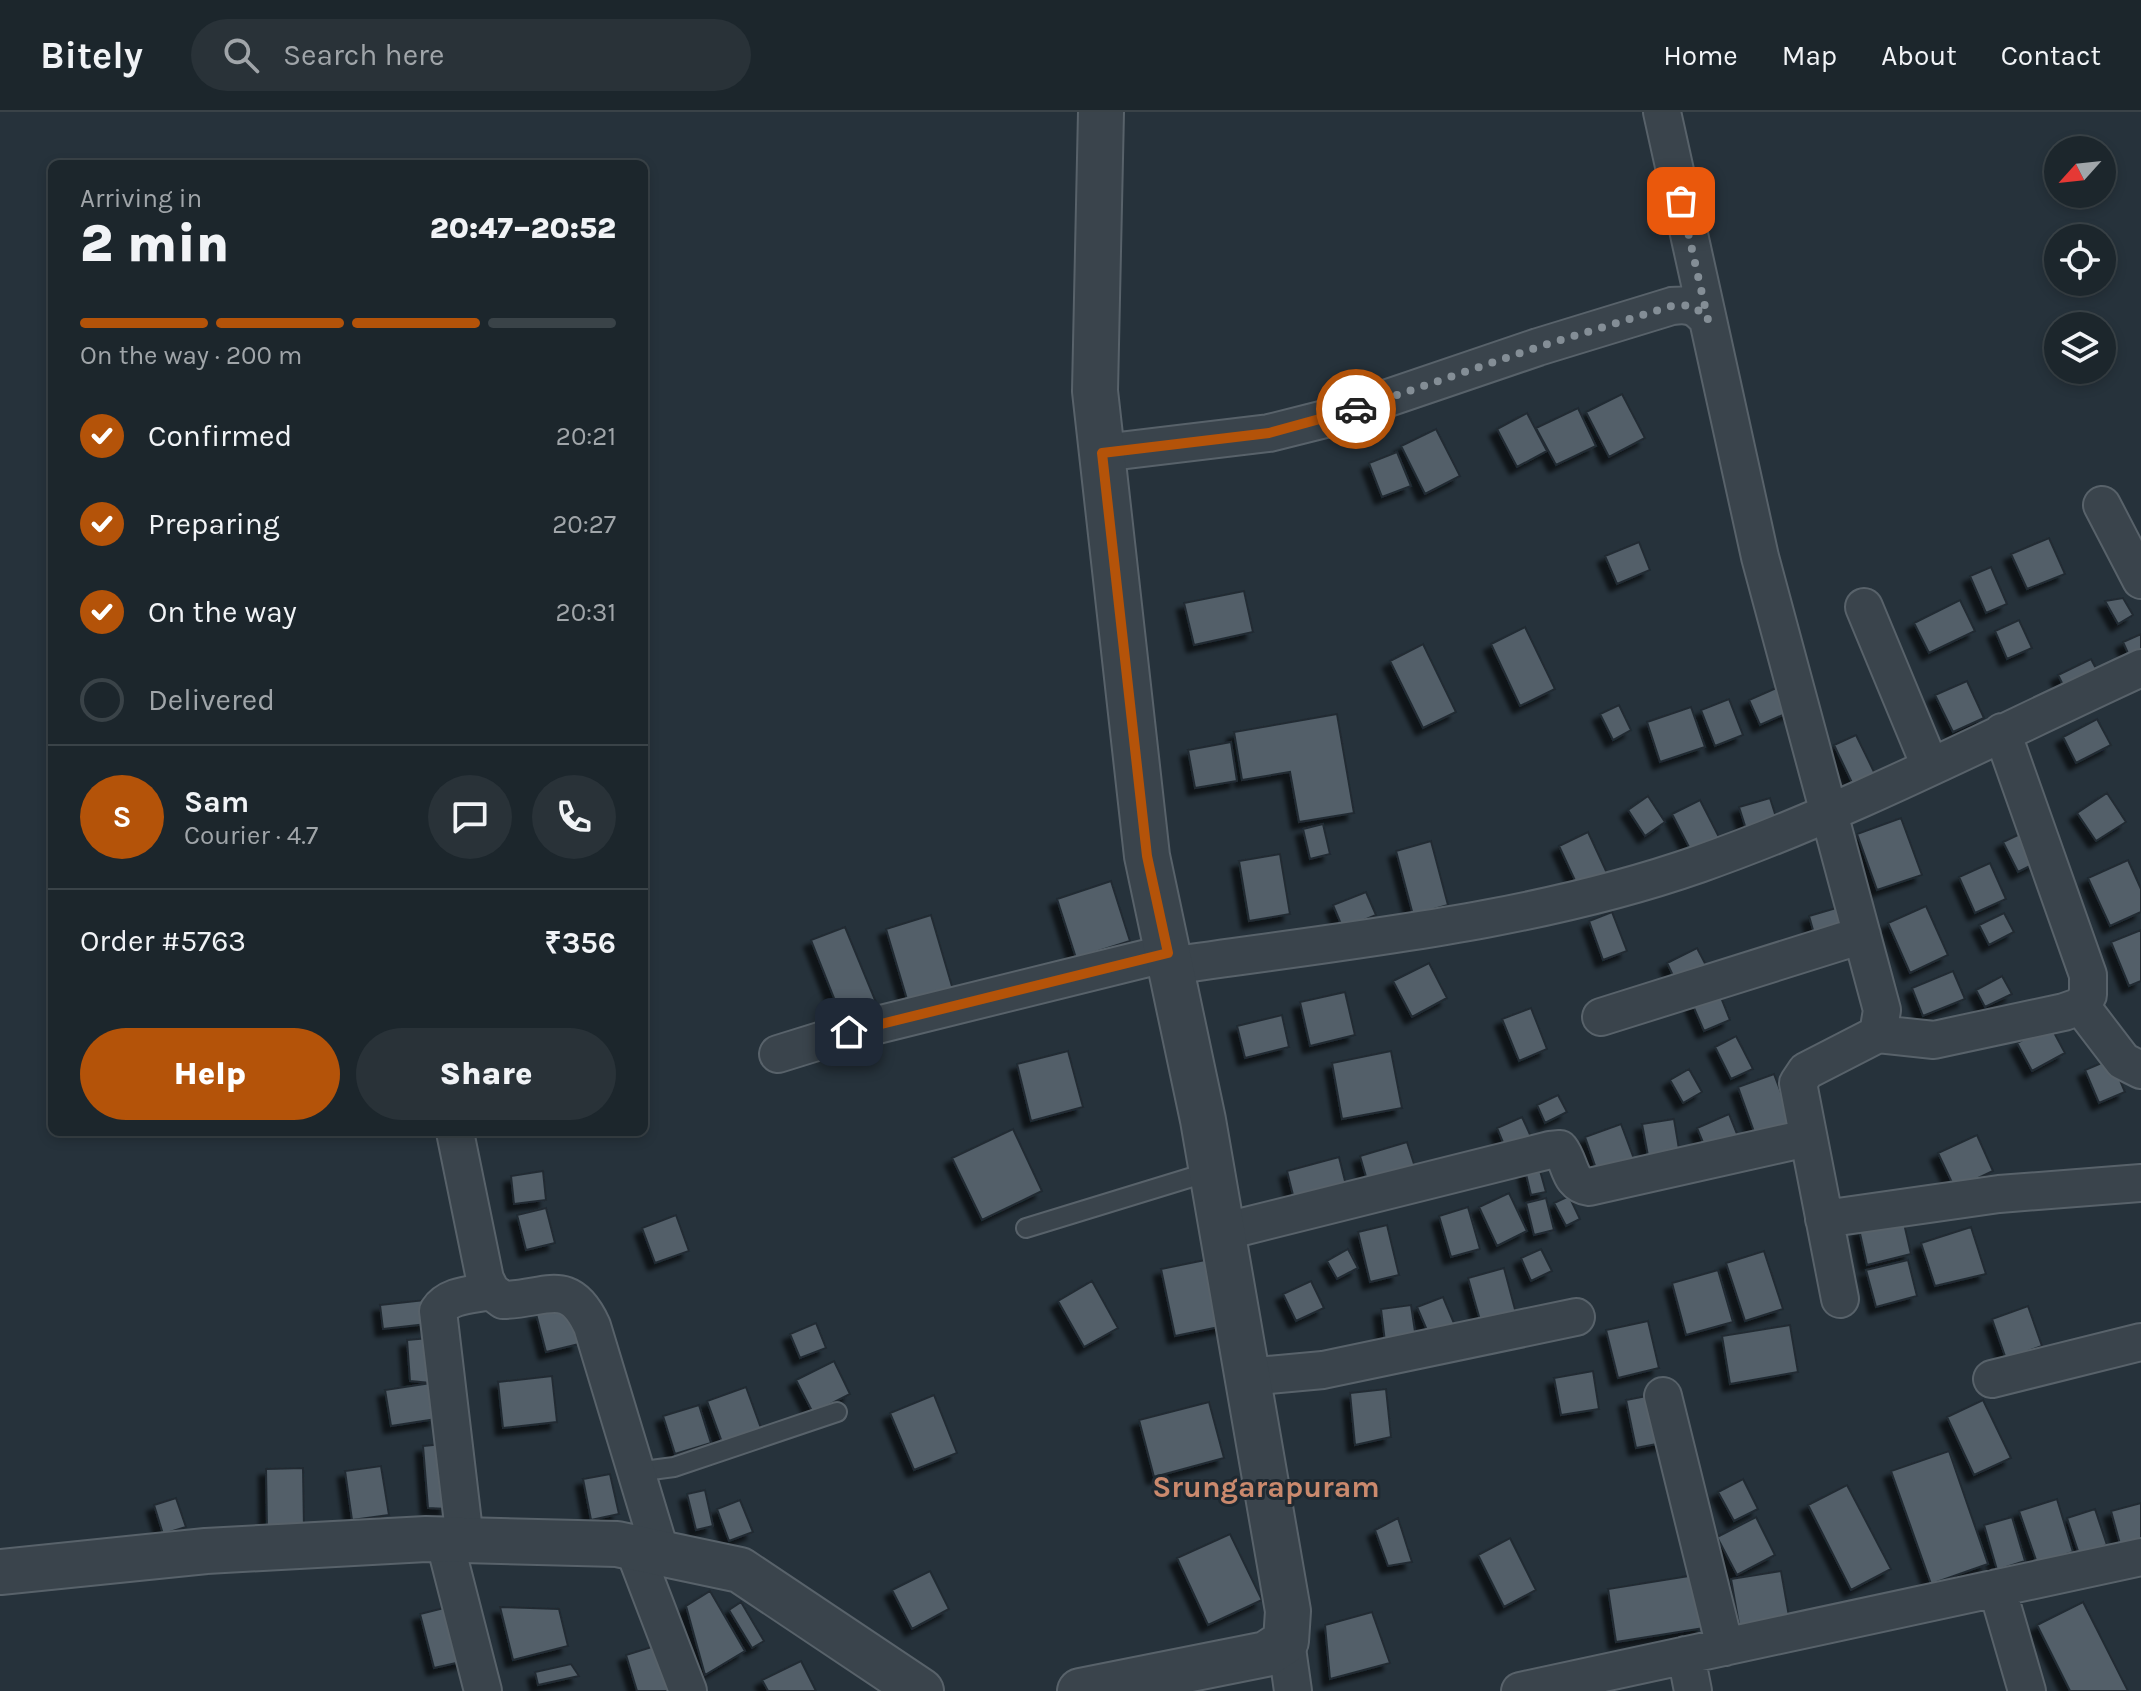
<!DOCTYPE html>
<meta charset="utf-8">
<style>
:root{--surface:#1c262c;--page:#293238;--text:#f1f3f6;--muted:#a0a5a9;--line:#3a4348;--accent:#b45309}
body{margin:0;font-family:Karla,sans-serif;background:var(--page);color:var(--text);height:100vh;display:flex;flex-direction:column;font-size:30px;white-space:nowrap}
*{box-sizing:border-box;margin:0}
p{font-size:26px;color:var(--muted)}
.icon{flex:none;width:44px;height:44px;fill:none;stroke:currentColor;stroke-width:2;stroke-linecap:round;stroke-linejoin:round}
.map{position:relative;flex:1;overflow:hidden}
.sheet{position:absolute;left:48px;top:48px;width:600px;height:976px;display:flex;flex-direction:column;background:var(--surface);border-radius:12px;box-shadow:0 4px 12px #0003,0 0 0 2px var(--line)}
.sheet>*{flex:none}
.needle{width:52px;rotate:243deg}
.controls{position:absolute;left:2044px;top:24px;display:grid;gap:16px}
.controls a{display:grid;place-items:center;width:72px;height:72px;border-radius:50%;background:var(--surface);box-shadow:0 4px 12px #0003,0 0 0 2px var(--line);font-size:40px}
.pin{position:absolute;display:grid;place-items:center;width:68px;height:68px;color:#fff;margin:-34px;border-radius:16px;box-shadow:0 4px 12px #0006}
.courier{position:absolute;display:grid;place-items:center;width:80px;height:80px;margin:-40px;border:6px solid #b45309;border-radius:50%;background:#fff;color:#222;box-shadow:0 2px 10px #0007}
.head em{font-style:normal;font-weight:800}
.head div{display:flex;flex-direction:column-reverse}
.head{display:flex;align-items:center;justify-content:space-between;height:136px;padding:0 32px}
h1{font-size:52px;font-weight:800;line-height:60px}
.bar{display:grid;grid-template-columns:repeat(4,1fr);gap:12px 8px;align-content:center;height:96px;padding:0 32px}
.bar i{height:10px;border-radius:6px;background:var(--line)}
.bar .active{background:var(--accent)}
.bar p{grid-column:span 4}
.line{display:flex;align-items:center;gap:20px;padding:0 32px;border-top:2px solid var(--line)}
.line div{flex:1}
.round{display:grid;place-items:center;flex:none;width:84px;height:84px;border-radius:42px;background:var(--page)}
ol{padding:0 32px;list-style:none}
li{display:flex;align-items:center;gap:24px;height:88px}
li p{margin-inline-start:auto}
li .icon{padding:8px;border-radius:50%;background:var(--accent);color:#fff;stroke-width:4}
li:last-child{color:var(--muted)}
li i{width:44px;height:44px;border:4px solid var(--line);border-radius:50%}
.button{display:flex;gap:16px;margin-top:auto;padding:16px 32px}
.button a{flex:1;height:92px;border-radius:48px;background:var(--accent);color:#fff;font-size:32px;font-weight:800;line-height:92px;text-align:center}
.button a+a{background:var(--page);color:var(--text)}
header{display:flex;align-items:center;gap:48px;box-sizing:border-box;height:112px;padding:0 40px;background:var(--surface);border-bottom:2px solid var(--line)}
header strong{font-size:38px}
nav{display:flex;gap:44px;margin-inline-start:auto;font-size:28px}
.search{width:560px;height:72px;background:var(--page);display:flex;align-items:center;gap:20px;box-sizing:border-box;padding:0 28px;border-radius:44px;color:var(--muted);font-size:30px}
.map>svg:first-child{display:block}
</style>
<header>
<strong>Bitely</strong>
<div class="search"><svg class="icon" aria-label="search" viewBox="0 0 24 24"><circle cx="10" cy="10" r="6"/><path d="M15 15l6 6"/></svg>Search here</div>
<nav><a>Home</a><a>Map</a><a>About</a><a>Contact</a></nav>
</header>
<div class="map">
<svg width="2141" height="1579" viewBox="0 0 2141 1579">
<defs>
<filter id="shadow"><feDropShadow dx="-7" dy="7" stdDeviation="2" flood-color="#0009"/></filter>
</defs>
<rect width="100%" height="100%" fill="#26323b"/>
<path fill="#525f69" stroke="#212b33" stroke-width="2" filter="url(#shadow)" d="M1622,282l23,44 -36,19 -23,-45z
M1578,296l18,38 -40,19 -20,-37z
M1527,301l20,38 -30,16 -20,-38z
M1436,317l24,47 -35,18 -24,-48z
M1397,340l14,34 -29,11 -13,-34z
M2049,426l16,36 -38,15 -16,-35z
M1639,430l11,28 -33,14 -12,-28z
M1991,455l16,37 -21,9 -16,-37z
M1244,479l9,41 -59,13 -10,-42z
M2123,486l10,17 -15,9 -13,-23z
M1960,488l15,31 -46,22 -15,-30z
M2019,508l13,28 -25,11 -12,-28z
M1525,515l30,62 -35,17 -29,-62z
M2141,522v22l-10,4 -8,-18z
M1423,532l33,68 -33,16 -33,-67z
M2091,547l9,17 -33,17 -9,-18z
M1967,569l17,37 -31,14 -18,-37z
M1783,573l11,25 -34,15 -11,-25z
M1729,587l14,36 -28,11 -14,-36z
M1619,593l12,25 -18,10 -13,-26z
M1691,595l14,40 -45,15 -13,-40z
M1337,602l17,99 -55,9 -9,-50 -48,8 -8,-48z
M2097,607l14,26 -35,18 -13,-26z
M1856,623l21,43 -22,11 -21,-44z
M1231,630l6,39 -42,7 -7,-38z
M2107,681l19,29 -30,19 -19,-28z
M1648,684l17,26 -20,14 -17,-26z
M1770,686l7,22 -31,9 -7,-22z
M1700,688l20,39 -28,14 -20,-39z
M1901,706l21,57 -45,15 -20,-56z
M1323,712l7,30 -20,5 -7,-30z
M1588,720l19,41 -29,14 -19,-41z
M2022,721l14,30 -18,9 -15,-30z
M1431,729l17,64 -35,10 -17,-64z
M1280,742l10,60 -41,7 -10,-60z
M2128,748l13,29v23l-31,14 -22,-48z
M1990,751l16,36 -31,14 -16,-36z
M1111,769l19,60 -54,17 -19,-59z
M1366,780l10,23 -33,14 -10,-24z
M1843,794l6,22 -34,9 -6,-21z
M1926,794l22,49 -38,18 -22,-50z
M1612,800l15,39 -24,9 -14,-39z
M2004,801l10,19 -25,13 -10,-20z
M931,803l23,78 -45,13 -23,-77z
M845,815l35,85 -35,14 -34,-86z
M2141,818v51l-12,5 -18,-44z
M1697,836l11,21 -31,15 -10,-21z
M1429,851l18,35 -35,19 -19,-36z
M1953,859l12,28 -42,17 -11,-28z
M2002,864l10,18 -27,13 -9,-17z
M1718,878l12,30 -26,11 -13,-30z
M1345,880l10,43 -45,11 -10,-44z
M1531,896l16,41 -28,12 -17,-42z
M1282,903l7,32 -44,11 -8,-32z
M2050,913l15,28 -33,18 -15,-28z
M1736,924l17,33 -22,10 -16,-32z
M1068,939l15,56 -52,14 -14,-57z
M1391,939l11,57 -60,11 -10,-56z
M2111,947l14,33 -26,11 -14,-33z
M1689,957l13,23 -19,11 -13,-23z
M1774,962l20,53 -37,13 -19,-53z
M1558,983l9,17 -22,11 -8,-18z
M1729,1002l10,25 -32,13 -10,-24z
M1522,1005l11,24 -26,11 -10,-24z
M1674,1007l6,36 -31,6 -7,-37z
M1621,1012l16,43 -37,13 -15,-43z
M1013,1017l29,62 -60,29 -30,-62z
M1977,1023l16,36 -38,18 -17,-36z
M1407,1030l8,25 -48,13 -7,-24z
M1339,1045l8,32 -52,14 -8,-32z
M1539,1055l7,25 -15,3 -6,-25z
M543,1059l3,29 -32,4 -3,-28z
M1509,1081l18,38 -30,15 -18,-39z
M1569,1084l11,23 -14,7 -12,-23z
M1546,1086l8,32 -20,5 -8,-32z
M1468,1095l12,42 -29,8 -12,-41z
M546,1096l9,35 -29,7 -9,-35z
M676,1103l13,36 -34,12 -13,-35z
M1903,1107l8,35 -44,11 -8,-36z
M1387,1113l12,50 -29,7 -12,-50z
M1971,1115l15,47 -51,12 -14,-43z
M1348,1137l10,19 -21,11 -10,-18z
M1541,1137l11,22 -21,10 -10,-23z
M1764,1139l19,58 -38,12 -19,-58z
M1215,1146l14,67 -54,11 -14,-67z
M1908,1148l9,36 -41,11 -10,-37z
M1504,1156l13,49 -35,10 -14,-49z
M1718,1158l15,52 -47,13 -14,-52z
M1092,1169l26,47 -34,19 -26,-46z
M1311,1169l13,27 -28,13 -13,-27z
M1443,1185l13,31 -27,7 -12,-28z
M425,1188l2,24 -44,5 -3,-24z
M1411,1193l5,33 -31,4 -4,-33z
M569,1194l10,38 -33,8 -10,-38z
M2028,1194l14,40 -36,13 -14,-40z
M1648,1209l11,47 -41,10 -12,-48z
M816,1211l10,25 -26,10 -10,-24z
M1790,1213l8,47 -68,12 -8,-48z
M429,1226l2,45 -21,-2 -3,-41z
M834,1249l16,33 -37,19 -17,-33z
M1593,1259l6,38 -38,6 -7,-37z
M552,1264l5,46 -54,6 -5,-46z
M431,1271l5,36 -45,7 -6,-36z
M746,1275l16,44 -39,14 -16,-44z
M1386,1277l5,48 -36,8 -5,-52z
M1657,1282l10,48 -31,6 -10,-48z
M934,1283l23,58 -43,17 -24,-57z
M1983,1288l28,58 -37,17 -27,-58z
M1209,1290l15,56 -70,19 -15,-57z
M699,1293l12,38 -36,11 -12,-38z
M443,1332l4,65 -19,-1 -5,-62z
M1949,1339l39,113 -57,20 -40,-113z
M381,1354l8,49 -37,5 -7,-49z
M303,1356l1,60 -37,1 -1,-60z
M610,1362l9,40 -28,6 -8,-41z
M1743,1367l15,30 -24,12 -16,-29z
M1847,1373l44,84 -40,21 -43,-85z
M705,1378l8,36 -17,4 -9,-36z
M176,1386l10,29 -23,7 -9,-29z
M2057,1387l16,53 -36,11 -18,-52z
M740,1388l13,32 -24,9 -12,-32z
M2141,1391v36l-21,5 -9,-33z
M2095,1397l12,36 -28,9 -12,-36z
M1756,1405l19,38 -38,20 -20,-38z
M2012,1405l13,44 -28,9 -13,-45z
M1398,1406l14,44 -24,4 -13,-36z
M1230,1422l32,66 -54,25 -31,-67z
M1510,1426l26,52 -32,17 -26,-52z
M930,1459l19,38 -37,20 -20,-39z
M1781,1459l9,51 -50,8 -9,-51z
M1695,1463l9,53 -88,14 -8,-53z
M710,1479l35,60 -40,24 -19,-69z
M741,1490l23,39 -12,7 -23,-38z
M2083,1490l45,89h-58l-33,-66z
M452,1494l13,55 -31,7 -14,-54z
M500,1495l59,2 9,37 -55,14z
M1372,1500l18,51 -60,16 -5,-54z
M655,1534l13,45h-31l-11,-36z
M801,1549l15,30h-48l-6,-11z
M571,1552l8,12 -41,9 -3,-13z"/>
<g fill="none" stroke-linecap="round" stroke-linejoin="round">
<g stroke="#58626a" stroke-width="22">
<path id="service" d="M1026,1116l186,-57
M636,1360l38,-5 163,-55"/>
</g>
<g stroke="#58626a" stroke-width="40">
<path id="minor" d="M1662,0l46,208
M1102,341l167,-20 60,-15 209,-71 134,-41c18,-2 24,0 36,14l52,237 122,453 -4,24 -72,37 -8,12 42,216
M2102,393l39,75
M1864,495l66,159
M1170,854c177,-26 360,-43 529,-102 151,-53 296,-129 442,-196
M2081,894l42,55 18,9
M1601,905l261,-82
M1878,922l56,6 130,-28 17,-6 7,-11v-20l-86,-243
M778,942l71,-22 319,-79
M455,1020l30,147 6,12 12,9c44,-1 66,-24 89,26l69,228
M1824,1107l175,-25 142,-11
M1222,1120l328,-82 10,-1c11,14 8,35 29,38l218,-49
M1247,1265l76,-7 253,-53
M1992,1267l149,-37
M1663,1284l62,251
M444,1427l39,152
M465,1428l-27,-229c11,-17 35,-16 53,-20
M633,1435l55,144
M1997,1476l30,103
M1286,1529l7,50
M1686,1543l7,36
M1520,1579l621,-134"/>
</g>
<g stroke="#58626a" stroke-width="48">
<path id="tertiary" d="M0,1460l206,-21 220,-12 191,5 123,26 181,121
M1080,1579l186,-37 20,-13 2,-30 -85,-491 -56,-264 -52,-465 6,-279"/>
</g>
<use href="#service" stroke="#3a444c" stroke-width="18"/>
<use href="#minor" stroke="#3a444c" stroke-width="36"/>
<use href="#tertiary" stroke="#3a444c" stroke-width="44"/>
</g>
<g fill="none" stroke-linecap="round" stroke-linejoin="round">
<path stroke="#848e96" stroke-width="8" stroke-dasharray="0 14.4" d="M1356,297l182,-62 134,-41c18,-2 24,0 36,14l-27,-119"/>
<path stroke="#b45309" stroke-width="10" d="M849,920l319,-79 -21,-97 -45,-403 167,-20 87,-24"/>
</g>
<g text-anchor="middle" dominant-baseline="central" stroke-width="6" stroke-linejoin="round" paint-order="stroke">
<g font-size="30" font-weight="bold" fill="#ca896d" stroke="#1f2931">
<text x="1266" y="1375">Srungarapuram</text>
</g>
</g>
</svg>
<div class="controls">
<a><svg class="needle" viewBox="-14 -14 28 28"><path d="M0-13l5 13h-10z" fill="#e53935"/><path d="M0 13l5-13h-10z" fill="#a0a5a9"/></svg></a>
<a><svg class="icon" aria-label="locate" viewBox="0 0 24 24"><circle cx="12" cy="12" r="6"/><path d="M12 2v4M12 18v4M2 12h4M18 12h4"/></svg></a>
<a><svg class="icon" aria-label="layers" viewBox="0 0 24 24"><path d="M12 4l9 5-9 5-9-5zM3 14l9 5 9-5"/></svg></a>
</div>
<div class="pin" style="left:1681px;top:89px;background:#ea580c"><svg class="icon" aria-label="bag" viewBox="0 0 24 24"><path d="M5 8h14l-1 12H6zM9 8a3 3 0 0 1 6 0"/></svg></div>
<div class="pin" style="left:849px;top:920px;background:#1f2937"><svg class="icon" aria-label="home" viewBox="0 0 24 24"><path d="M3 11l9-7 9 7M6 9v11h12V9"/></svg></div>
<div class="courier" style="left:1356px;top:297px"><svg class="icon" aria-label="car" viewBox="0 0 24 24"><path d="M5 17H2v-5l4-1 3-4h7l3 4 3 1v5h-3M9 17h6M6 11h13"/><circle cx="7" cy="17" r="2"/><circle cx="17" cy="17" r="2"/></svg></div>
<section class="sheet">
<div class="head"><div><h1>2 min</h1><p>Arriving in</p></div><em>20:47–20:52</em></div>
<div class="bar"><i class="active"></i><i class="active"></i><i class="active"></i><i></i><p>On the way · 200 m</p></div>
<ol>
<li><svg class="icon" aria-label="check" viewBox="0 0 24 24"><path d="M5 12l5 5 9-10"/></svg>Confirmed<p>20:21</p></li>
<li><svg class="icon" aria-label="check" viewBox="0 0 24 24"><path d="M5 12l5 5 9-10"/></svg>Preparing<p>20:27</p></li>
<li><svg class="icon" aria-label="check" viewBox="0 0 24 24"><path d="M5 12l5 5 9-10"/></svg>On the way<p>20:31</p></li>
<li><i></i>Delivered</li>
</ol>
<div class="line" style="height:144px"><b class="round" style="background:var(--accent);color:#fff">S</b><div><b>Sam</b><p>Courier · 4.7</p></div><a class="round"><svg class="icon" aria-label="chat" viewBox="0 0 24 24"><path d="M4 5h16v11H9l-5 4z"/></svg></a><a class="round"><svg class="icon" aria-label="phone" viewBox="0 0 24 24"><path d="M5 4h4l2 5-3 2q2 4 5 5l2-3 5 2v4C11 20 4 13 5 4z"/></svg></a></div>
<div class="line" style="height:104px"><div>Order #5763</div><b>₹356</b></div>
<div class="button"><a>Help</a><a>Share</a></div>
</section>
</div>
